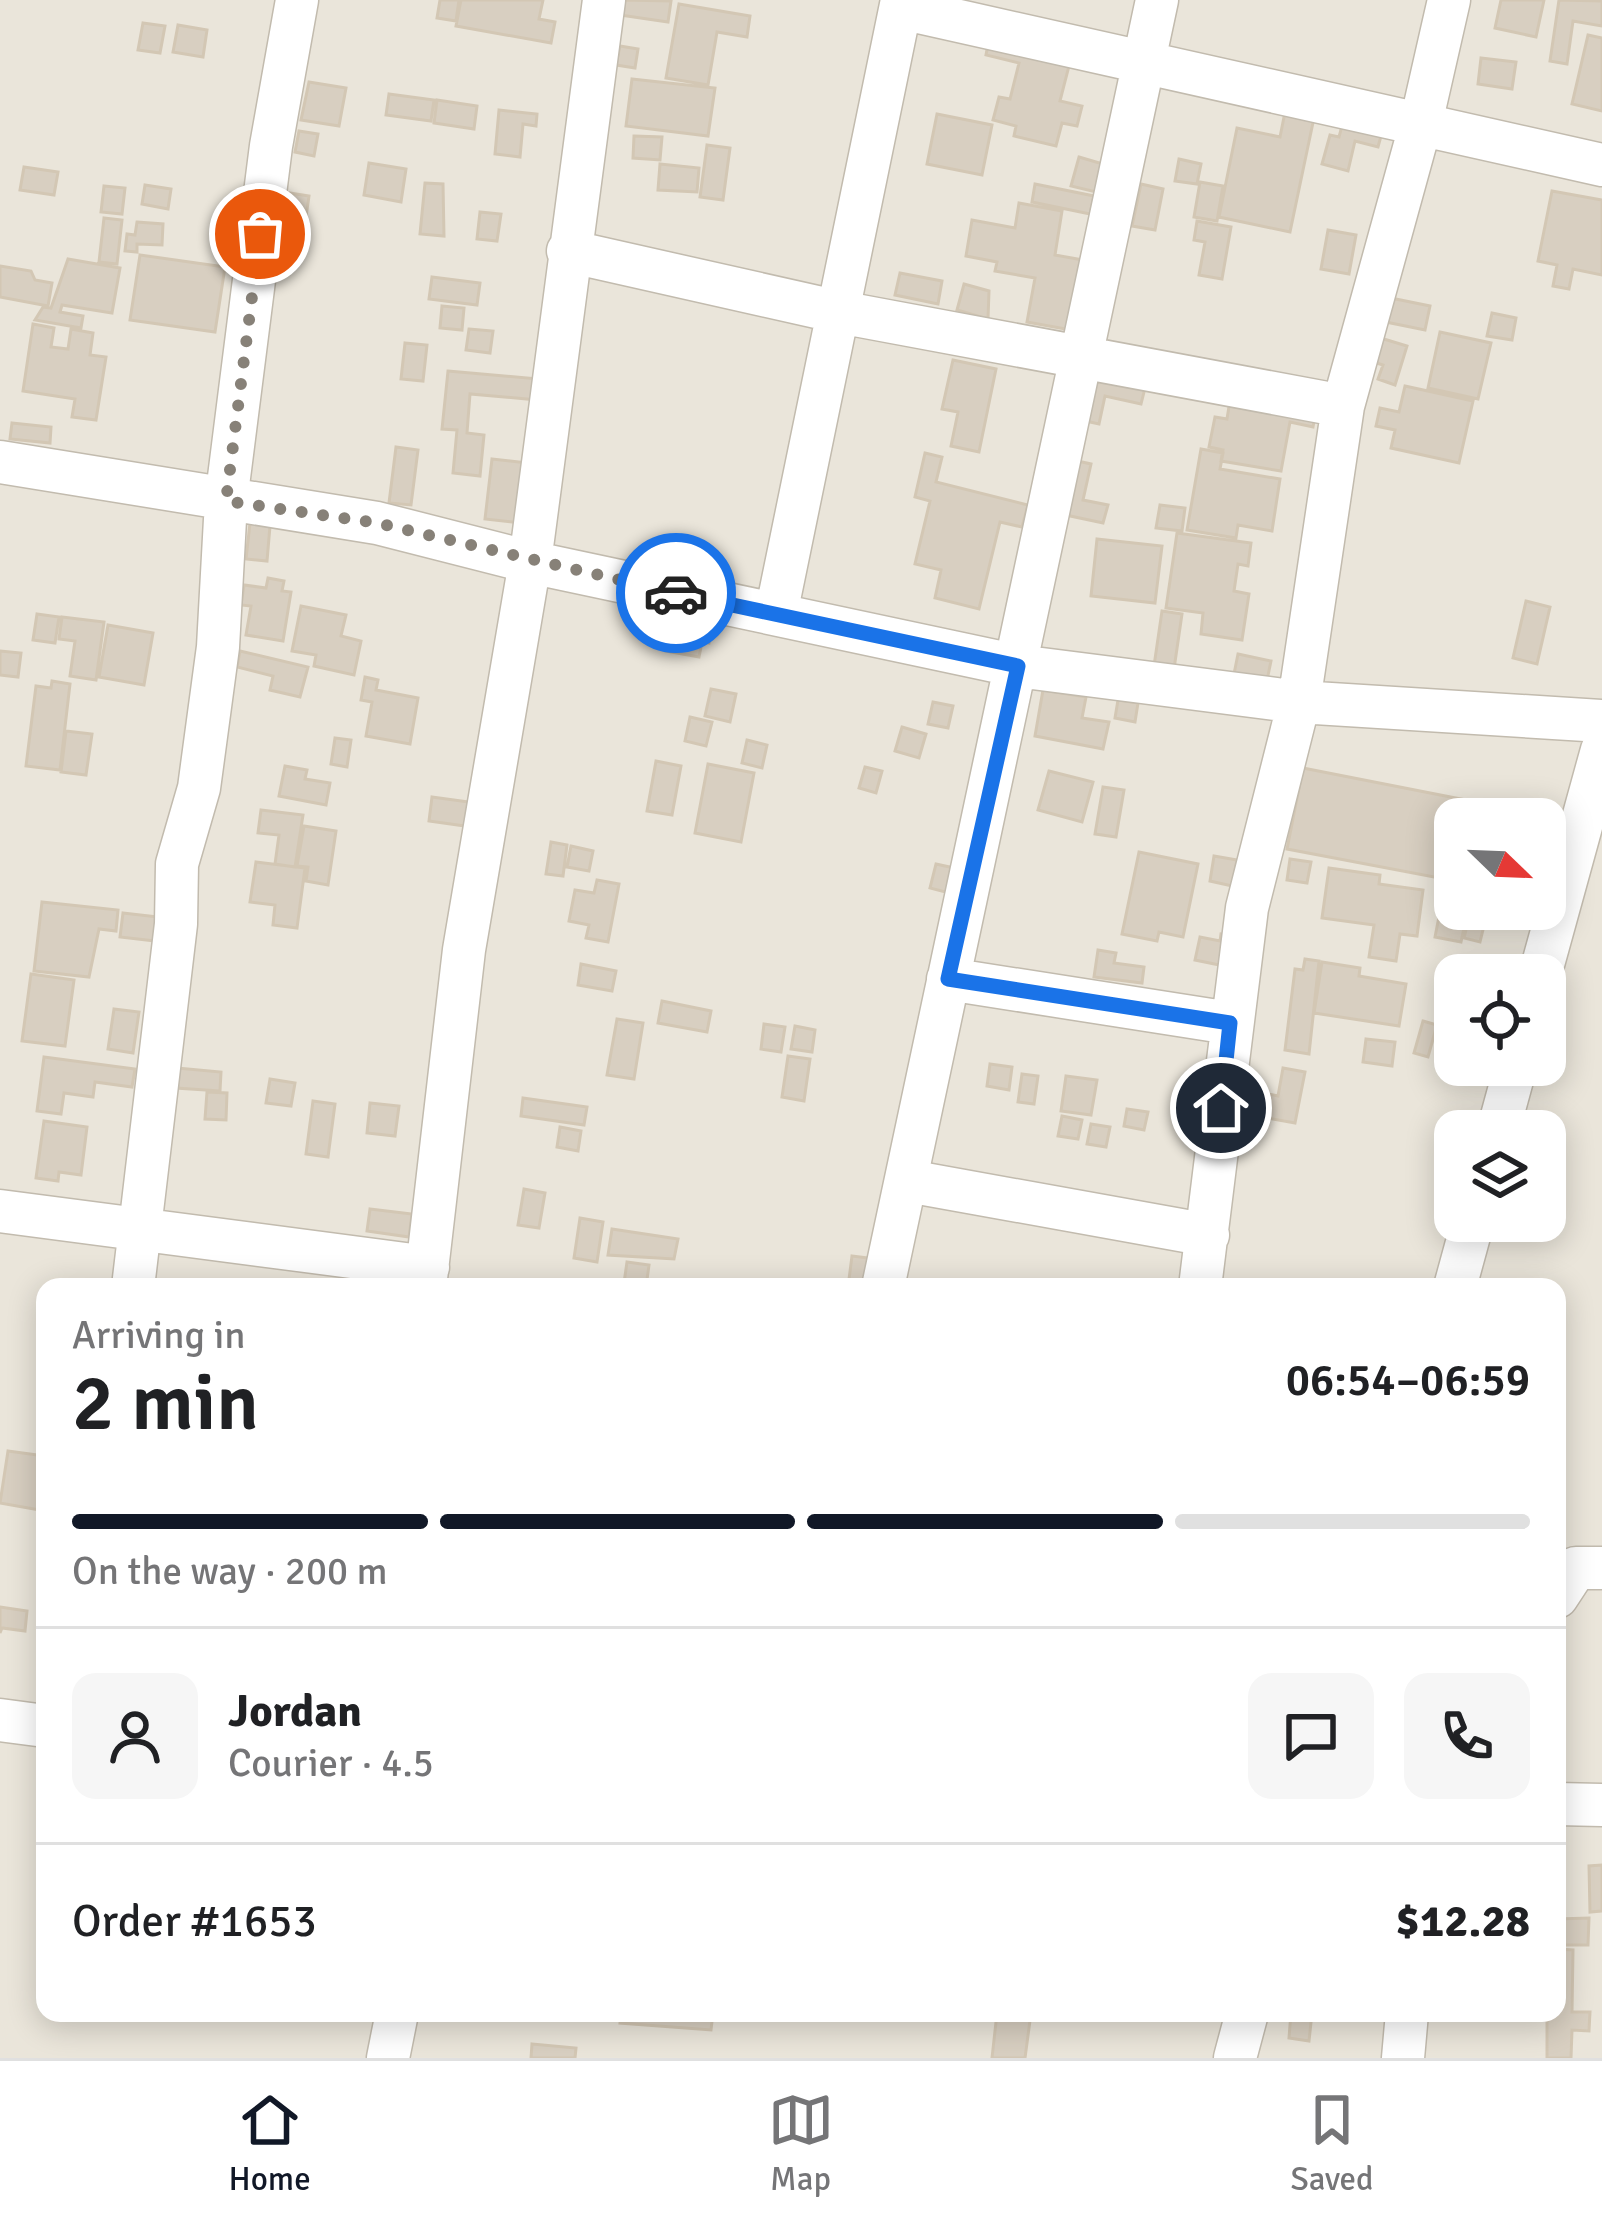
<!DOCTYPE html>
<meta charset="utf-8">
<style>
:root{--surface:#fff;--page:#f6f6f6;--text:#202124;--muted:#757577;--line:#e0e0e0;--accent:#111827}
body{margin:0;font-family:Signika,sans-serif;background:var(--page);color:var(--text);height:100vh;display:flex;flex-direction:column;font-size:45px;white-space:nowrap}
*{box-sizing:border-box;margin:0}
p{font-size:39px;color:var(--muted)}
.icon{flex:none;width:66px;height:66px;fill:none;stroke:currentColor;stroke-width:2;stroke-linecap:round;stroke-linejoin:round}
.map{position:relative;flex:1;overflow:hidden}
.details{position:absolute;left:36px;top:1278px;width:1530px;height:744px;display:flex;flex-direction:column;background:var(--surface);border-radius:24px;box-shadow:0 6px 30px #0003}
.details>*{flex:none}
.needle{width:78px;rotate:113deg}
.tools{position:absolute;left:1434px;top:798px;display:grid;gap:24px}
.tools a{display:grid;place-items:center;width:132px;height:132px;border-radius:24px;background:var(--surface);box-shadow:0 6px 30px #0003;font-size:60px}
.pin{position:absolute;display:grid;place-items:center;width:102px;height:102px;color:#fff;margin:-51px;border:6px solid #fff;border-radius:50%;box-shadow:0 3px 12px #0007}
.courier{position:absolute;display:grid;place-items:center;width:120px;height:120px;margin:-60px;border:9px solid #1a73e8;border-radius:50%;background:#fff;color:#222;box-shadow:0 3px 15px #0007}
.summary em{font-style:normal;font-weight:600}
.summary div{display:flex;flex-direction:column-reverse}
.summary{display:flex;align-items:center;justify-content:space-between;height:204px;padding:0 36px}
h1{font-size:78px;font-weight:600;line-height:90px}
.bar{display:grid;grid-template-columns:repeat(4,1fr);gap:18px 12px;align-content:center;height:144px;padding:0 36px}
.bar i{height:15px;border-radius:9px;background:var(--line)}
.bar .active{background:var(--accent)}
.bar p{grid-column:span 4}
.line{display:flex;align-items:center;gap:30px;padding:0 36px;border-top:3px solid var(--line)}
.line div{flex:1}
.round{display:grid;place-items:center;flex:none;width:126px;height:126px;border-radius:24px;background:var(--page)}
.dock{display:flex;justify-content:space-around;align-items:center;height:168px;border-top:3px solid var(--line);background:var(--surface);font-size:33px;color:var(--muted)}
.dock a{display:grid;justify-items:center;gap:6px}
.dock .active{color:var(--accent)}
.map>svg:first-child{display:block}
</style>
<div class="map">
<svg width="1602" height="2058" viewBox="0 0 1602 2058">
<rect width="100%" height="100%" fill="#f6f3ec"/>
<path fill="#eae5da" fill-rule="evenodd" d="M0,0h1602v2058h-1602zM1455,819h90v90h-90zM1455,975h90v90h-90zM1455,1131h90v90h-90zM45,1287h1512v726h-1512z"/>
<path fill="#d8cfc1" stroke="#d3c7b4" stroke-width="3" d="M440,0h19l-3,21 -19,-3z
M461,0h82l-4,19 16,3 -4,21 -95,-17z
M622,0l49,1 -3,21 -48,-7z
M1501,0h43l-8,37 -41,-9z
M1559,0l43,1v25l-29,-5 -6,43 -17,-3z
M679,4l71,12 -3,21 -30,-5 -9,53 -42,-7z
M143,23l22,3 -5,27 -22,-3z
M178,25l29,5 -4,27 -30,-5z
M1588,35l14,3v73l-30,-7z
M989,39l82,19 -11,43 22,5 -5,20 -15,-3 -6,23 -42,-10 2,-10 -23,-6 6,-23 11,2 9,-36 -33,-8z
M620,46l18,3 -3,19 -19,-3z
M1481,58l35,4 -4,27 -34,-5z
M632,79l83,9 -7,48 -82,-10z
M309,82l37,6 -7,38 -38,-6z
M389,94l45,6 -3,21 -45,-6z
M437,100l40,6 -3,23 -40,-6z
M1286,107l29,6 -25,119 -71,-15 18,-89 43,9z
M499,110l38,4 -1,12 -13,-2 -3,33 -25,-3z
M937,114l55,11 -10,50 -55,-11z
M1345,115l39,10 -6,22 -23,-6 -7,30 -26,-7 8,-29 9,2z
M299,131l19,3 -4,22 -19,-4z
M634,136l28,1 -2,23 -27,-2z
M707,145l23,3 -7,52 -23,-3z
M1079,157l24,7 -7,28 -25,-6z
M1179,159l22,5 -4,20 -22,-3z
M369,163l37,6 -5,33 -37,-7z
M660,164l39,4 -2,24 -39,-2z
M24,167l34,5 -4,23 -34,-5z
M1200,182l23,4 -6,35 -23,-4z
M425,183l18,1 1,52 -24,-2z
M1035,184l59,12 -4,18 -58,-12z
M1141,184l22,5 -8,41 -23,-4z
M145,185l26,4 -3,20 -26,-5z
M104,186l21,2 -3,26 -21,-2z
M1552,191l50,9v75l-29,-6 -4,20 -16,-3 4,-21 -19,-4z
M290,193l19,3 -3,21 -19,-3z
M1019,203l43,8 -7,44 28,5 -12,70 -44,-8 8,-44 -40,-7 2,-9 -31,-6 6,-36 43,8z
M480,212l21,2 -4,27 -20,-2z
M104,218l18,2 -5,44 -18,-2z
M1197,221l34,6 -9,52 -23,-4 6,-33 -11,-2z
M137,222l26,2 -1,21 -25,-1v8l-12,-1 2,-17 8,1z
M1328,230l28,5 -7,39 -28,-5z
M140,255l85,12 -10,65 -85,-12z
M68,259l52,9 -8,45 -50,-8 -2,7 23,4 -2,12 -46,-8 8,-13 8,1z
M0,266l31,5 4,9 17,3 -4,23 -48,-9z
M900,273l42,8 -4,23 -43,-9z
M432,277l48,6 -3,22 -48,-6z
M964,284l25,7 -1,28 -31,-9z
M1386,297l44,9 -5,24 -44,-9z
M442,306l22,2 -2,22 -22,-2z
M1492,313l24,5 -4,22 -25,-4z
M33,324l21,4 -3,19 17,2 3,-20 22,4 -3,22 16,2 -10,63 -24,-3 3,-18 -52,-8z
M469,329l24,2 -3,22 -24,-3z
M1440,332l51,11 -13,56 -50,-11z
M1374,336l33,10 -12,39 -17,-6 5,-14 -16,-5z
M405,343l22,2 -4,36 -22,-2z
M953,360l43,9 -17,83 -28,-6 7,-34 -16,-3z
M1092,368l55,12 -6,24 -36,-8 -6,28 -18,-4z
M448,371l91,8 -1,21 -68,-6 -3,39 17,2 -4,41 -27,-3 4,-43 -15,-1z
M1405,386l68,15 -14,62 -68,-15 4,-18 -19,-4 4,-18 19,4z
M1231,394l85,16 -3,17 -23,-5 -9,49 -60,-10 2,-11 -14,-3 6,-30 12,2z
M12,423l39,4 -1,16 -40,-4z
M396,447l22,3 -7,55 -22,-2z
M1201,449l22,4 -3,16 60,10 -8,52 -34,-6 -2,13 -49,-8z
M925,453l17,4 -6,25 92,23 -6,22 -22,-5 -21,87 -44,-11 6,-28 -26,-6 15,-63 -15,-4z
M492,459l36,4 -7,60 -36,-4z
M1073,460l18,4 -8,36 25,5 -5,18 -42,-9z
M1160,505l25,3 -3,23 -26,-3z
M250,523l20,3 -3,35 -21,-2z
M1177,533l74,10 -3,23 -10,-2 -4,27 15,3 -7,46 -41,-6 2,-21 -37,-5z
M1097,539l65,7 -7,57 -64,-7z
M268,578l16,3 -2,10 9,1 -8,49 -37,-6 5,-29 -10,-1 3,-20 22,3z
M1526,601l24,6 -13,57 -24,-6z
M674,603l41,8 -6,32 -7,-1 -3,15 -33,-6z
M301,606l45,9 -5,21 20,5 -7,34 -40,-9 2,-11 -24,-4z
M1162,611l20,3 -8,55 -20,-3z
M37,614l22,3 -4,26 -22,-3z
M62,617l42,5 -8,58 -26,-4 5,-35 -16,-2z
M108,625l45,8 -9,52 -45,-8z
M0,651l21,2 -3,24 -18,-2z
M240,651l68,16 -8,30 -30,-7 3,-14 -36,-9z
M1238,654l33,7 -5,24 -33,-6z
M365,677l13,3 -2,10 42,8 -8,46 -44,-8 6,-34 -11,-2z
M52,681l18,3 -10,86 -34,-4 10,-80 15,2z
M711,689l25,5 -6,28 -25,-6z
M1043,690l43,7 -4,21 27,4 -6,27 -68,-13z
M1118,700l20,3 -3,19 -20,-4z
M933,702l20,4 -5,22 -20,-4z
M690,717l22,5 -6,24 -21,-5z
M902,727l24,7 -7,24 -24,-7z
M66,731l26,3 -6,41 -25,-3z
M335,738l16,2 -4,27 -16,-3z
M747,740l20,5 -5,23 -20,-5z
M656,761l25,5 -9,49 -25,-4z
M708,764l46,9 -13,69 -46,-9z
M285,766l22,4 -2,9 25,4 -4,22 -47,-9z
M865,767l17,4 -6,22 -17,-5z
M1303,768l183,36 -3,15h-28v62l-168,-32z
M1049,771l44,11 -11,40 -44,-12z
M1103,787l21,3 -8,47 -21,-3z
M432,797l44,6 -4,24 -43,-6z
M261,810l42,5 -8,52 -20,-3 4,-29 -21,-2z
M304,826l32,5 -8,54 -22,-4 2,-14 -11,-1z
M551,842l16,3 -4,31 -17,-2z
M571,846l22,5 -4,20 -22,-4z
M1139,852l59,12 -15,73 -24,-5 -2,9 -35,-7z
M1214,856l23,4 -5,26 -22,-5z
M1290,859l21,3 -4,21 -20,-3z
M256,862l49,6 -8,60 -24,-3 2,-20 -25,-3z
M936,864l18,4 -5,25 -19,-5z
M1329,868l51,7 -1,9 44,6 -6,46 -17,-2 -4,27 -27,-4 5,-32 -52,-7z
M597,880l22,4 -11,58 -22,-4 3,-13 -20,-4 6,-31 19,3z
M1445,886l10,2v21h13l-7,33 -26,-5z
M42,902l76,8 -2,21 -17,-2 -10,48 -55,-6z
M1471,909h17l-8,33 -16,-4z
M123,913l44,5 -3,24 -44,-5z
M1221,934l20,4 -7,30 -39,-8 5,-23 20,4z
M1098,950l18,3 -2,10 30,4 -2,16 -48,-6z
M1305,959l14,2 -10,93 -24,-4 10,-81 8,1z
M1322,962l38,6 -1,8 47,8 -7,42 -85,-13z
M581,964l35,7 -4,20 -34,-6z
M31,974l43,6 -9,66 -43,-5z
M662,1001l49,10 -4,21 -49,-9z
M114,1009l25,3 -6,41 -25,-4z
M617,1019l26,4 -9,56 -27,-4z
M1423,1021l14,4 -9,32 -14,-4z
M764,1024l21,3 -4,25 -20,-3z
M795,1026l20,4 -3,22 -21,-3z
M1366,1039l29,3 -3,24 -29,-4z
M788,1056l22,3 -6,42 -22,-4z
M44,1057l91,12 -3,18 -37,-5 -2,15 -29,-4 -3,21 -24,-3z
M990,1064l22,3 -3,23 -22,-4z
M177,1068l44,4 -1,19 -44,-3z
M1283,1068l22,4 -10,51 -39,-7 4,-24 18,4z
M1022,1074l16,2 -4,28 -16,-2z
M1066,1076l31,4 -6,35 -30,-4z
M270,1079l25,4 -4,23 -25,-3z
M207,1092l20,1 -1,27 -21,-1z
M523,1098l64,9 -3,18 -63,-9z
M313,1101l22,3 -7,53 -22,-3z
M370,1103l29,3 -4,30 -28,-3z
M1127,1109l21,3 -4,18 -20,-4z
M1062,1116l20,4 -4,19 -20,-3z
M44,1121l43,6 -6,48 -22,-3 -1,9 -22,-3z
M1091,1124l19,3 -4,20 -19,-3z
M560,1127l21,4 -3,20 -21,-4z
M524,1189l21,4 -6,35 -21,-3z
M370,1209l42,5 -3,23 -42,-6z
M580,1218l23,4 -6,40 -23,-4z
M612,1229l66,10 -4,20 -66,-4z
M852,1256l24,3 -4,28h-24z
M627,1262l22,3 -3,22 -22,-4z
M8,1451l37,5v55l-45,-8z
M0,1607l27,4 -2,20 -23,-3 -2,5z
M1602,1865v46l-12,1 -1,-46z
M1589,1918l-1,27h-31v-26z
M1557,1949l16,1 -1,62h18l-1,19 -17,-1 -1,28h-24v-45h10z
M621,2013h92l-2,17 -91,-7z
M997,2013h34l-6,45h-33z
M1291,2013h21l-3,28 -20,-3z
M532,2044l44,4 -1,10h-44z"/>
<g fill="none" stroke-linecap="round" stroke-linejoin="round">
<g stroke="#c2bbae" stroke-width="45">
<path id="street" d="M901,8l701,157
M568,251l271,61 504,94
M0,462l377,61 153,39 488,104 281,36 303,19
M776,614l126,-614
M1540,975l62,-225
M948,979l282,44
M1498,1131l18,-66
M908,1181l300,54
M0,1211l428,56
M133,1287l43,-363 1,-60 22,-76 19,-141 8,-146 45,-355 26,-146
M425,1287l39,-337 66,-388 74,-562
M883,1287l274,-1287
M1200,1287l47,-379 52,-206 44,-296 78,-283 28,-123
M1455,1287l18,-66
M1557,1597l19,-29h26
M0,1720l45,6
M1557,1804l45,1
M388,2058l9,-45
M1235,2058l12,-45
M1403,2058l4,-45"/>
</g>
<use href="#street" stroke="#fff" stroke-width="42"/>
</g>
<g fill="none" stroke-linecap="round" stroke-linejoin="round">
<path stroke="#878178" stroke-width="12" stroke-dasharray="0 21.6" d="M260,234l-34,267 151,22 299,70"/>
<path stroke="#1a73e8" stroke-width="15" d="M676,593l342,73 -70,313 282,44 -9,85"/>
</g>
</svg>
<div class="tools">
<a><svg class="needle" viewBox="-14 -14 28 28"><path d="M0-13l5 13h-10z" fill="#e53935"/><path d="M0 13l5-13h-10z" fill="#757577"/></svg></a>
<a><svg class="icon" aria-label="locate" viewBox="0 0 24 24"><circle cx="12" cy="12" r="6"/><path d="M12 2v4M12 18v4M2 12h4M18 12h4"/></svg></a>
<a><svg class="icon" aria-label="layers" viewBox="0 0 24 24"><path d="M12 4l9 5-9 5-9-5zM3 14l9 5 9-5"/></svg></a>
</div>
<div class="pin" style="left:260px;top:234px;background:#ea580c"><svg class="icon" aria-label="bag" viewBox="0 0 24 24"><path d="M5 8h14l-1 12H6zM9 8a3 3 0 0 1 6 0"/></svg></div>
<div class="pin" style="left:1221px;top:1108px;background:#1f2937"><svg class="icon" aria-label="home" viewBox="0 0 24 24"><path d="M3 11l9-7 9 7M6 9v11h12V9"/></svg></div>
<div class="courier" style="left:676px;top:593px"><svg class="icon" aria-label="car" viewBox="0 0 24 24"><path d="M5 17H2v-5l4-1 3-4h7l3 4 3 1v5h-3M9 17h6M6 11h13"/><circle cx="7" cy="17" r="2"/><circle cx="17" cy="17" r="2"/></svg></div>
<section class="details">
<div class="summary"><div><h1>2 min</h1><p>Arriving in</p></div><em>06:54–06:59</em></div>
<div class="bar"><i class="active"></i><i class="active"></i><i class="active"></i><i></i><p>On the way · 200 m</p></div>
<div class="line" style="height:216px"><a class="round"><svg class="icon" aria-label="person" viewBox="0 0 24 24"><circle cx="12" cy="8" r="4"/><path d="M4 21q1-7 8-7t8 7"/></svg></a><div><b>Jordan</b><p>Courier · 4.5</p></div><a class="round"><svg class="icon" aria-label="chat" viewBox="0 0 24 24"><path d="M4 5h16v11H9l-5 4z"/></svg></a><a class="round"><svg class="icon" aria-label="phone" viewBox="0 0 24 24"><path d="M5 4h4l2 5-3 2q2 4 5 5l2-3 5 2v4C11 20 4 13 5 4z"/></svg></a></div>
<div class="line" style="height:156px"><div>Order #1653</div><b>$12.28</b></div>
</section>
</div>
<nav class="dock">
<a class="active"><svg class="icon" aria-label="home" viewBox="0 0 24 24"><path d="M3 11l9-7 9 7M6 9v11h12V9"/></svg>Home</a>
<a><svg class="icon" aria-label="map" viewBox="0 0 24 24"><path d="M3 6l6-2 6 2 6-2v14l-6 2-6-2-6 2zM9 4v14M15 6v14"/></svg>Map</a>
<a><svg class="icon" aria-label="saved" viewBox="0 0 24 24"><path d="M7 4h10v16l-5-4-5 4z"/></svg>Saved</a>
</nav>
